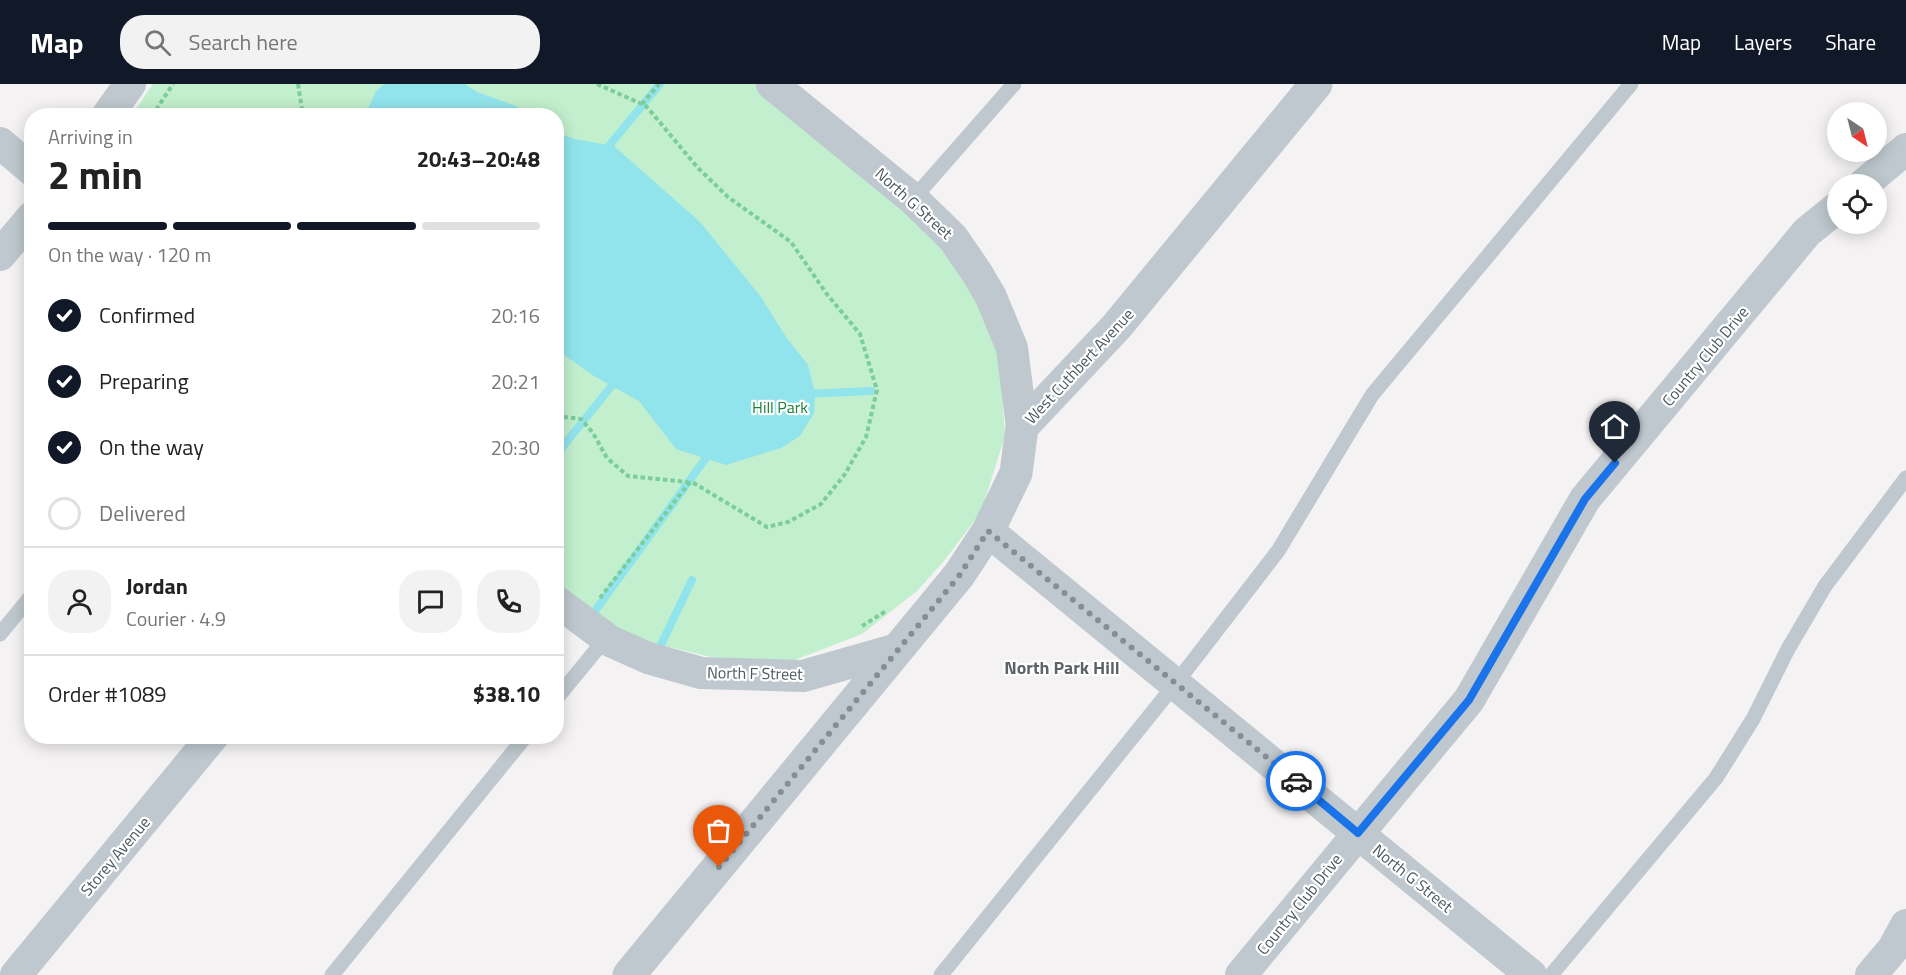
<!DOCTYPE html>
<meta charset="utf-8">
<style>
:root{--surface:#fff;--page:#f2f2f2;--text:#222;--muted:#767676;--line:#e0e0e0;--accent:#111827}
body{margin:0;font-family:"Titillium Web",sans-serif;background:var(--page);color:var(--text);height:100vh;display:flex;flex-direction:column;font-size:22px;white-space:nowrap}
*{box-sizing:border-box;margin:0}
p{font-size:20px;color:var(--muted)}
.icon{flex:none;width:33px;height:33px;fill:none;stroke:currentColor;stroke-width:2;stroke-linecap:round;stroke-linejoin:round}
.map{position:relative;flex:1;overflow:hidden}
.panel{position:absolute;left:24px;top:24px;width:540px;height:636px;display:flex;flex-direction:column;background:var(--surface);border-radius:24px;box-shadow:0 3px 15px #0003}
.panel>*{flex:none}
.needle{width:39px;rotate:145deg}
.tools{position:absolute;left:1827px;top:18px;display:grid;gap:12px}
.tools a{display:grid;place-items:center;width:60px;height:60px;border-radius:50%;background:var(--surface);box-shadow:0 3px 15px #0003;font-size:30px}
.pin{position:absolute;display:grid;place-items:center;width:51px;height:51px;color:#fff;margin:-62px -26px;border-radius:50% 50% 50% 0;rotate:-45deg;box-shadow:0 0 6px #0007}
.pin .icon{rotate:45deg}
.courier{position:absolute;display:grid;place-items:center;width:60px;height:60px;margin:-30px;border:4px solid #1a73e8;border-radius:50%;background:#fff;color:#222;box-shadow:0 2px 8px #0007}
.overview em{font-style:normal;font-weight:700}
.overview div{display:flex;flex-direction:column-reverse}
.overview{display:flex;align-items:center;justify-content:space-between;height:102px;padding:0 24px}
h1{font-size:39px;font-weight:700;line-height:45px}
.bar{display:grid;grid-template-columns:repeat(4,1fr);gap:9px 6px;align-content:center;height:72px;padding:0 24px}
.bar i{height:8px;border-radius:4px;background:var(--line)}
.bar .on{background:var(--accent)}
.bar p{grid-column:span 4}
.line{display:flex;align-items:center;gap:15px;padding:0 24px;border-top:2px solid var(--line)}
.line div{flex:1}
.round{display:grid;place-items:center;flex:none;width:63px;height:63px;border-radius:24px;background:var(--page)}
ol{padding:0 24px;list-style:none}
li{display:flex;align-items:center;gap:18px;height:66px}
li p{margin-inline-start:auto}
li .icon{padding:6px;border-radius:50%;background:var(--accent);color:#fff;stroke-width:4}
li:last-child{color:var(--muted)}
li i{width:33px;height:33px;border:3px solid var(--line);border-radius:50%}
header{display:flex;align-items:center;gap:36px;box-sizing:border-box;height:84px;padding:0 30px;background:var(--accent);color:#fff}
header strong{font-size:28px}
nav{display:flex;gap:33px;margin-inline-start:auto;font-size:21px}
.search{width:420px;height:54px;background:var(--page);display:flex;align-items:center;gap:15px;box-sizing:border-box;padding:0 21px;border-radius:24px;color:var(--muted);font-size:22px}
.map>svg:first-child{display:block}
</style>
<header>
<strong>Map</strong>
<div class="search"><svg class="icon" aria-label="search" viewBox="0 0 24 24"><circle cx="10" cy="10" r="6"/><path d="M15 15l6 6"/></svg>Search here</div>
<nav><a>Map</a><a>Layers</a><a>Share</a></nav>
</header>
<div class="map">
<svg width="1906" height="891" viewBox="0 0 1906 891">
<rect width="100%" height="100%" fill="#f4f2f2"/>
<path fill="#c2efce" d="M153,0h606l191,163 49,100 6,89 -24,76 -37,49 -27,30 -55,43 -70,27 -81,-4 -75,-18 -44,-22 -35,-29 -1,-472h-425z"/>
<path fill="#91e4eb" d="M384,0h81l12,8 39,14 13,9h-164l11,-24z
M557,49l18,6 39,7 86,76 61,75 25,40 22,28 7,28 -1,20 -14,23 -19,12 -55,17 -50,-16 -37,-48 -45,-25 -37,-26z"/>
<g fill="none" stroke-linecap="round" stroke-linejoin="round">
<path stroke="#91e4eb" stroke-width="8" d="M603,69l57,-69
M806,310l65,-3
M556,371l62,-77
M590,534l121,-167
M658,567l34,-71"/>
<path stroke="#7bcd99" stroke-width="4" stroke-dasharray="4.5 3" stroke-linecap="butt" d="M298,0l5,32
M597,0l45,20
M152,32l21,-32
M556,332l25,3 12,14 14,25 21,18 60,6
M600,514l89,-115 3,-1 75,45 21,-5 33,-18 24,-30 21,-37 11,-47 -17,-56 -34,-41 -35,-51 -63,-45 -30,-29 -51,-61 -5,-3 17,-20
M862,542l24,-15"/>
<path stroke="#bec8ce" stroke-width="15" d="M913,115l101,-115
M0,550l32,-39
M556,615l50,-61
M332,891l194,-239
M941,891l235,-292 102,-132 94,-156 259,-311
M1551,891l165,-197 37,-59 35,-70 37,-63 81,-108"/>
<path stroke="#bec8ce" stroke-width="32" d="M772,0l141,115 40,39 24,35 14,24 21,51 10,79
M107,32l23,-32
M0,59l32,27
M1864,100l42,-35
M0,171l32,-38
M988,447l543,444
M556,517l54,40 38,17 53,15 102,3 95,-27
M16,891l197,-239
M1241,891l228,-275 116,-201 222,-267 31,-25
M1871,891l22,-26 13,-24"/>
<path stroke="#bec8ce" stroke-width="33" d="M629,891l330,-400 29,-44 28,-58 6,-46 95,-101 199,-242"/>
</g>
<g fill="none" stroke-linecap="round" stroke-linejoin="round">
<path stroke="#868e92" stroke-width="6" stroke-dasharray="0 10.8" d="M719,783l240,-291 29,-45 308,250"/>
<path stroke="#1a73e8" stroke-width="8" d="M1296,697l62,52 111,-133 116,-201 30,-36"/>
</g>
<g text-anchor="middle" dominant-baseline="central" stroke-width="4.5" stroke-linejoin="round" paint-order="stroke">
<g font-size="16" fill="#4a585f" stroke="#fff">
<text transform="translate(914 119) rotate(42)">North G Street</text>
<text transform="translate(1705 272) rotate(-50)">Country Club Drive</text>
<text transform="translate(1079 282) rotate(-47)">West Cuthbert Avenue</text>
<text transform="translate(755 589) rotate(1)">North F Street</text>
<text transform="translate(115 772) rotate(-50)">Storey Avenue</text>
<text transform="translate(1413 794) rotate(39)">North G Street</text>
<text transform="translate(1299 820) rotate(-51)">Country Club Drive</text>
</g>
<g font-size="16" fill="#1a813f" stroke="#fff">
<text x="780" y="323">Hill Park</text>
</g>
<g font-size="18" font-weight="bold" fill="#5e6366" stroke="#fff">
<text x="1062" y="583">North Park Hill</text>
</g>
</g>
</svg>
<div class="tools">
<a><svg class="needle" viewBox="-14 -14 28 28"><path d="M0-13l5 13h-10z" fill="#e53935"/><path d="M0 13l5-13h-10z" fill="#767676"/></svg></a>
<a><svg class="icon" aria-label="locate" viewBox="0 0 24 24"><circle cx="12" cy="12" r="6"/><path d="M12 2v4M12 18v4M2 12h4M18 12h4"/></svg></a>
</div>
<div class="pin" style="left:719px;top:783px;background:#ea580c"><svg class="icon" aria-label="bag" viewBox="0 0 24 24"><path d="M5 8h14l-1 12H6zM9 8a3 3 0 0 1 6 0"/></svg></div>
<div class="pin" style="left:1615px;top:379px;background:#1f2937"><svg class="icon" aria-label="home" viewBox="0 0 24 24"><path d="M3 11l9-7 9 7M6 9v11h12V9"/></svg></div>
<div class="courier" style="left:1296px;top:697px"><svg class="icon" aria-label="car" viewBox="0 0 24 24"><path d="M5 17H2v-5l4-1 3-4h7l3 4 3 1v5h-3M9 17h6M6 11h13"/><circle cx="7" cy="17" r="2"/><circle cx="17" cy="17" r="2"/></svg></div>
<section class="panel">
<div class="overview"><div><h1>2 min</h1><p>Arriving in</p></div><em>20:43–20:48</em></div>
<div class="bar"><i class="on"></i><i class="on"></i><i class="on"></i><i></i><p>On the way · 120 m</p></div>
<ol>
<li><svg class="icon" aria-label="check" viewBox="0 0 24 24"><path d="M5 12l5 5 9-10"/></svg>Confirmed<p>20:16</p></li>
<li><svg class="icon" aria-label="check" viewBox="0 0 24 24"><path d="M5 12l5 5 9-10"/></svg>Preparing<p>20:21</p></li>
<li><svg class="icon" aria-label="check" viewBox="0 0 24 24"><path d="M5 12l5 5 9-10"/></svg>On the way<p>20:30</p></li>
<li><i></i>Delivered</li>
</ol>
<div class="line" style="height:108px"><a class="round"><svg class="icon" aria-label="person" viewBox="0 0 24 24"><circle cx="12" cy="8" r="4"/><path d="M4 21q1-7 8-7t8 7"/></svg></a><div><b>Jordan</b><p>Courier · 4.9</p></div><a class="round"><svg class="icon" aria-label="chat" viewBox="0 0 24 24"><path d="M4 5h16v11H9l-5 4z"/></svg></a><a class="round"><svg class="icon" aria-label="phone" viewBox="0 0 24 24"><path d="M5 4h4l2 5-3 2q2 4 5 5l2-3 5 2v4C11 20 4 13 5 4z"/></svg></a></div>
<div class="line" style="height:78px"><div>Order #1089</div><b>$38.10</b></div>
</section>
</div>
